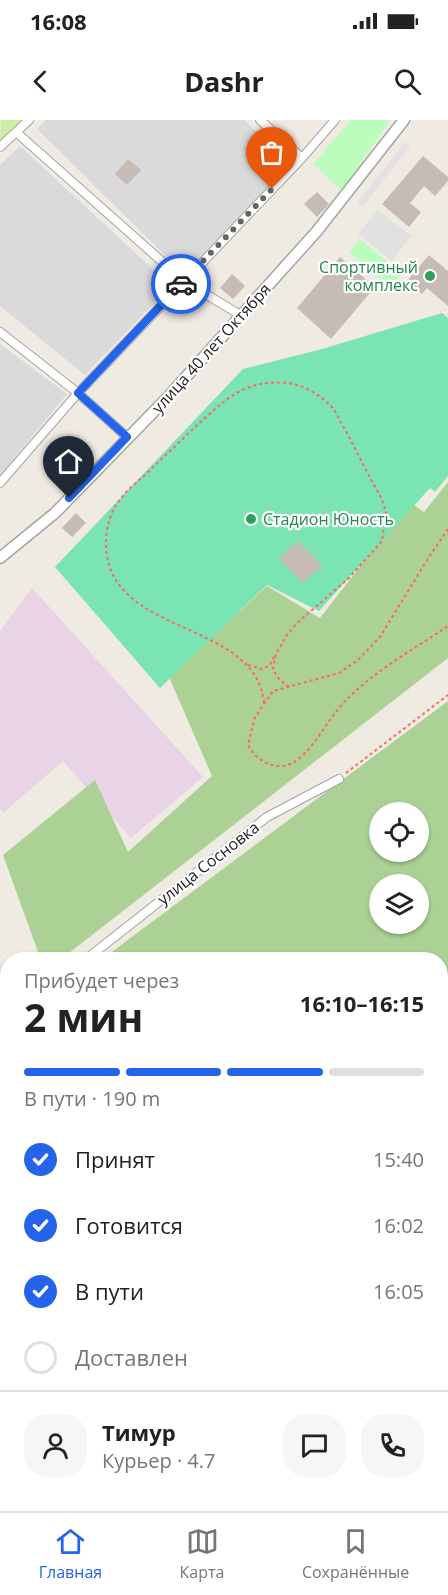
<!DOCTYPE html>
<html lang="ru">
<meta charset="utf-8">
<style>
:root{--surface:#fff;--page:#f6f6f6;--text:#222;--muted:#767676;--line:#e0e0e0;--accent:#2563eb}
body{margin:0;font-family:"Open Sans",sans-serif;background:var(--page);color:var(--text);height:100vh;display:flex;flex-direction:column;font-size:22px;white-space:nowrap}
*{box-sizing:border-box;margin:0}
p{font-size:20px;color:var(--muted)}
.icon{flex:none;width:33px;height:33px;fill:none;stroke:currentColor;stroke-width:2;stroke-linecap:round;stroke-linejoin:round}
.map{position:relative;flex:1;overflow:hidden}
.side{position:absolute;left:0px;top:832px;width:448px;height:560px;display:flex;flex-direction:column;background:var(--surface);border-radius:24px 24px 0 0;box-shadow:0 2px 4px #0004}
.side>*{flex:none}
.controls{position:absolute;left:369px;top:682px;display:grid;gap:12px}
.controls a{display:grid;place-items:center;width:60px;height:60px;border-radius:50%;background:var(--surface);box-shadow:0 2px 4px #0004;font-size:30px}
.pin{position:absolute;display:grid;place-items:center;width:51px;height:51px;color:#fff;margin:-62px -26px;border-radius:50% 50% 50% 0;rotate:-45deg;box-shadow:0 0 6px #0007}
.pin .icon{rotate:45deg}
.courier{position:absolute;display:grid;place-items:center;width:60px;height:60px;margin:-30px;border:4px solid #2563eb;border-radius:50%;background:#fff;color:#222;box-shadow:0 2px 8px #0007}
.headline em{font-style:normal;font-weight:700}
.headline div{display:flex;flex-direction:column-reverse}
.headline{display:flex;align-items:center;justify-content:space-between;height:102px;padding:0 24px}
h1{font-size:39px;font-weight:700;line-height:45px}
.bar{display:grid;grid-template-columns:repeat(4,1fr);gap:9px 6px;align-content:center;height:72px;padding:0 24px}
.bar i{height:8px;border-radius:4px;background:var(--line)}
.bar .selected{background:var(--accent)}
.bar p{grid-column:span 4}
.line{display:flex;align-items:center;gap:15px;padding:0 24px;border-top:2px solid var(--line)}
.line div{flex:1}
.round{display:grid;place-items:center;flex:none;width:63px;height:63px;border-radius:24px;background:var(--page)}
ol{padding:0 24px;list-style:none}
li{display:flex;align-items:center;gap:18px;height:66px}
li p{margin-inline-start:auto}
li .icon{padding:6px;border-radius:50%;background:var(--accent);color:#fff;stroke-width:4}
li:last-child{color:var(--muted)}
li i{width:33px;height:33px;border:3px solid var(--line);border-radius:50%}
.status{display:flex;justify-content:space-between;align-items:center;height:42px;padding:0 30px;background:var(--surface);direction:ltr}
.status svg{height:16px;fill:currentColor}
header{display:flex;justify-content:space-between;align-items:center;height:78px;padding:0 24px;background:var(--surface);font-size:27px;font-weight:700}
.menu{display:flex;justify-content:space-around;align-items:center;height:84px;border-top:2px solid var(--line);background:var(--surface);font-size:16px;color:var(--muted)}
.menu a{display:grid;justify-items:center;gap:3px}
.menu .selected{color:var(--accent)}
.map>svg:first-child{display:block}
</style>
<div class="status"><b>16:08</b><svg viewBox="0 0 49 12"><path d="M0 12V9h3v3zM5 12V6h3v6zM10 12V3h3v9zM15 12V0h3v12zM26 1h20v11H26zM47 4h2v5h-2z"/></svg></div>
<header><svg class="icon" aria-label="back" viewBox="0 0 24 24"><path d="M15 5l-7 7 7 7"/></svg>Dashr<svg class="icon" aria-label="search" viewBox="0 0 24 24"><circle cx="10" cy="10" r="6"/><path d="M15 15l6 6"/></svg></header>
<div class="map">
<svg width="448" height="1391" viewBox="0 0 448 1391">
<rect width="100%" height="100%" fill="#efeae2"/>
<path fill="#dbdada" d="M46,0h198l48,44 -106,112 -149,-147z
M20,26l151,140 -86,89 -85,-69v-141z
M0,224l67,50 -67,81z"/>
<path fill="#e9d3e6" d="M32,468l171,189 -72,61 -68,-77 -60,52 -3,-4v-178z"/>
<path fill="#fffcdb" d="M441,965h7v400l-7,-8z"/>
<path fill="#cdeda4" d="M1,0h27l-28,26z"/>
<path fill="#abd194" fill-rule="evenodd" d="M448,362v176l-388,302h-19l-38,-105 92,-75 33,72 84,-76 -43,-99 98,-91 53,32 70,-90 18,-27 16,11z
M448,581v413l-7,-1v-153h-340zM380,693h38v39h-38zM380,765h38v39h-38z
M441,1041l7,4v170l-7,-1z
M448,1272v73l-7,-8v-60z"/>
<path fill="#bbfdbb" d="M351,0h39l-48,71 -29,-27z
M360,119l41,34 -11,14 -41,-34z"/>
<path fill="#7ae4b3" d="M442,193l6,5v158l-13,16 -5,-4 -111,123 -52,-26 -107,103 -105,-121 188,-198 79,-20z"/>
<path fill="#e1e1e1" d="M405,22l5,4 -47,60 -5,-4z
M378,90l33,26 -19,25 -34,-27z"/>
<path fill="#c7bbb5" d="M423,36l25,21v4l-13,15 -11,-10 -14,17 11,9 -12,15 -27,-23z
M128,39l13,11 -14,15 -12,-11z
M317,72l12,12 -12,13 -13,-13z
M429,135l19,16v35l-21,-18 -5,6 -15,-13z
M340,137l35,30 -44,52 -34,-31z
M232,154l13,12 -12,13 -13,-11z
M76,393l10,10 -14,14 -10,-9z
M298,421l25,25 -21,17 -23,-25z"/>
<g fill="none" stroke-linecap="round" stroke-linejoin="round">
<g stroke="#a4a4a4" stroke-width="6">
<path id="service" d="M441,1262l7,-5"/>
</g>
<g stroke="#a4a4a4" stroke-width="10">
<path id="minor" d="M260,0l42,38
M16,12l168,149 58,35
M0,27l29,-27
M0,212l78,61 49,44
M0,363l78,-90 224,-235 33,-38
M85,840l182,-143 72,-38
M0,889l8,-2
M0,1082l8,-6
M0,1134l8,-5
M0,1240l8,1
M0,1380l8,-8
M0,1385l90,6
M209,1391l8,-7
M295,1391l7,-7"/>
</g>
<g stroke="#a4a4a4" stroke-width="13">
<path id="tertiary" d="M0,438l55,-45 112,-115 150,-167 87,-111"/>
</g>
<path stroke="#ff6763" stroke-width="2" stroke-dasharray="3 3" stroke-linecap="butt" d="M448,409l-19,28 -49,80 -22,23 -19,13 -66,18 -18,26 -7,28c7,14 25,26 42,19 21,-8 39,-48 57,-65 29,-29 67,-50 101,-73
M248,545l14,4 8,-4 4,-8
M264,583c-8,-85 -158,-65 -158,-160 0,-16 5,-34 16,-46 6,-8 15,-15 23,-22 16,-16 33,-31 49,-47 31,-28 49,-49 94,-45 16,2 32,12 43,23 5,5 8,13 12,20 13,23 24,48 38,71l5,15 -4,29 -34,38 -51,44 -10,12 -11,19 -3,15 6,10 10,8
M346,653l102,-78
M441,1380l7,8"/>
<use href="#service" stroke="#fff" stroke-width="4"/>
<use href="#minor" stroke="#fff" stroke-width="8"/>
<use href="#tertiary" stroke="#fff" stroke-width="10"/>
</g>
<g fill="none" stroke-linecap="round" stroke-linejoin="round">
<path stroke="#666562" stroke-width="6" stroke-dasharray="0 10.8" d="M181,164l91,-95"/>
<path stroke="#2563eb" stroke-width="8" d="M69,378l58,-61 -49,-44 103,-109"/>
</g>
<g fill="#2e9e5b" stroke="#fff" stroke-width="2">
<circle cx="430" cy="156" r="6"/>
<circle cx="251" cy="399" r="6"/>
</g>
<g text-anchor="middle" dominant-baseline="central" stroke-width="4.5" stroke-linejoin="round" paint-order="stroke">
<g font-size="16" fill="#27864d" stroke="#fff" text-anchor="end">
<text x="418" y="147">Спортивный<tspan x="418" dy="18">комплекс</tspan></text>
<text x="263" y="399" text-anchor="start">Стадион Юность</text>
</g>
<g font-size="16" fill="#1d1d1d" stroke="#fff">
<text transform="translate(211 228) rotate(-48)">улица 40 лет Октября</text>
<text transform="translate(208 743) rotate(-38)">улица Сосновка</text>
</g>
</g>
</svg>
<div class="controls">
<a><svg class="icon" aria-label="locate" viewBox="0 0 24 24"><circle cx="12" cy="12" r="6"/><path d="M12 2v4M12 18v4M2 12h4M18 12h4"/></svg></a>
<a><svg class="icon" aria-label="layers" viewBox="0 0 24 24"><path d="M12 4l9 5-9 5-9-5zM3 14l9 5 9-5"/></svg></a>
</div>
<div class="pin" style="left:272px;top:69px;background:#ea580c"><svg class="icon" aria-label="bag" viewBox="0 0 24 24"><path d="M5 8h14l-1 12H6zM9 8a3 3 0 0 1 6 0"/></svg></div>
<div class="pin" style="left:69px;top:378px;background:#1f2937"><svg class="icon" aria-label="home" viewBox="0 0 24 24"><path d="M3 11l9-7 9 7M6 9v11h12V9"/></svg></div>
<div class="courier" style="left:181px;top:164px"><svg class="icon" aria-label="car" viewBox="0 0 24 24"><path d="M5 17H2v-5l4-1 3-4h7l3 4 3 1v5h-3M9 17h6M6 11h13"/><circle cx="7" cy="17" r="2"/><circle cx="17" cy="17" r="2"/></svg></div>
<section class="side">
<div class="headline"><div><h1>2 мин</h1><p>Прибудет через</p></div><em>16:10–16:15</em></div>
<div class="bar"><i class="selected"></i><i class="selected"></i><i class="selected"></i><i></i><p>В пути · 190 m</p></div>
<ol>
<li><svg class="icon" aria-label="check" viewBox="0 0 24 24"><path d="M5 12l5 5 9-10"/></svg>Принят<p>15:40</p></li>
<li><svg class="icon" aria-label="check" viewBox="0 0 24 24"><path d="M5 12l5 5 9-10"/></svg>Готовится<p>16:02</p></li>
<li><svg class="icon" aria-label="check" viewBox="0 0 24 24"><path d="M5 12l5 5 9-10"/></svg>В пути<p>16:05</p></li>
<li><i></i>Доставлен</li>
</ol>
<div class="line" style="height:108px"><a class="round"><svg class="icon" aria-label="person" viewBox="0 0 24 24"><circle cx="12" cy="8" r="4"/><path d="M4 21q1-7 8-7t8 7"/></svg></a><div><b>Тимур</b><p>Курьер · 4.7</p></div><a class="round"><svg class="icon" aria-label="chat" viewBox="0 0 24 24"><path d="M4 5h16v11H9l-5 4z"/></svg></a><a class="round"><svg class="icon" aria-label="phone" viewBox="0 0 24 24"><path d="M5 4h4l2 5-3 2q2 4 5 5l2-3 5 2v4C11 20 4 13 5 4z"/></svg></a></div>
</section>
</div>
<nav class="menu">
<a class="selected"><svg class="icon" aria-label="home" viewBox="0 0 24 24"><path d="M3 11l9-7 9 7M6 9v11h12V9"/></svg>Главная</a>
<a><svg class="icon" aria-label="map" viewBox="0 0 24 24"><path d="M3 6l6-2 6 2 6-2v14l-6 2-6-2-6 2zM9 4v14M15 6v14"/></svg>Карта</a>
<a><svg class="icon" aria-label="saved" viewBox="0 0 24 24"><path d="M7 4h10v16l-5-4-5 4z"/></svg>Сохранённые</a>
</nav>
